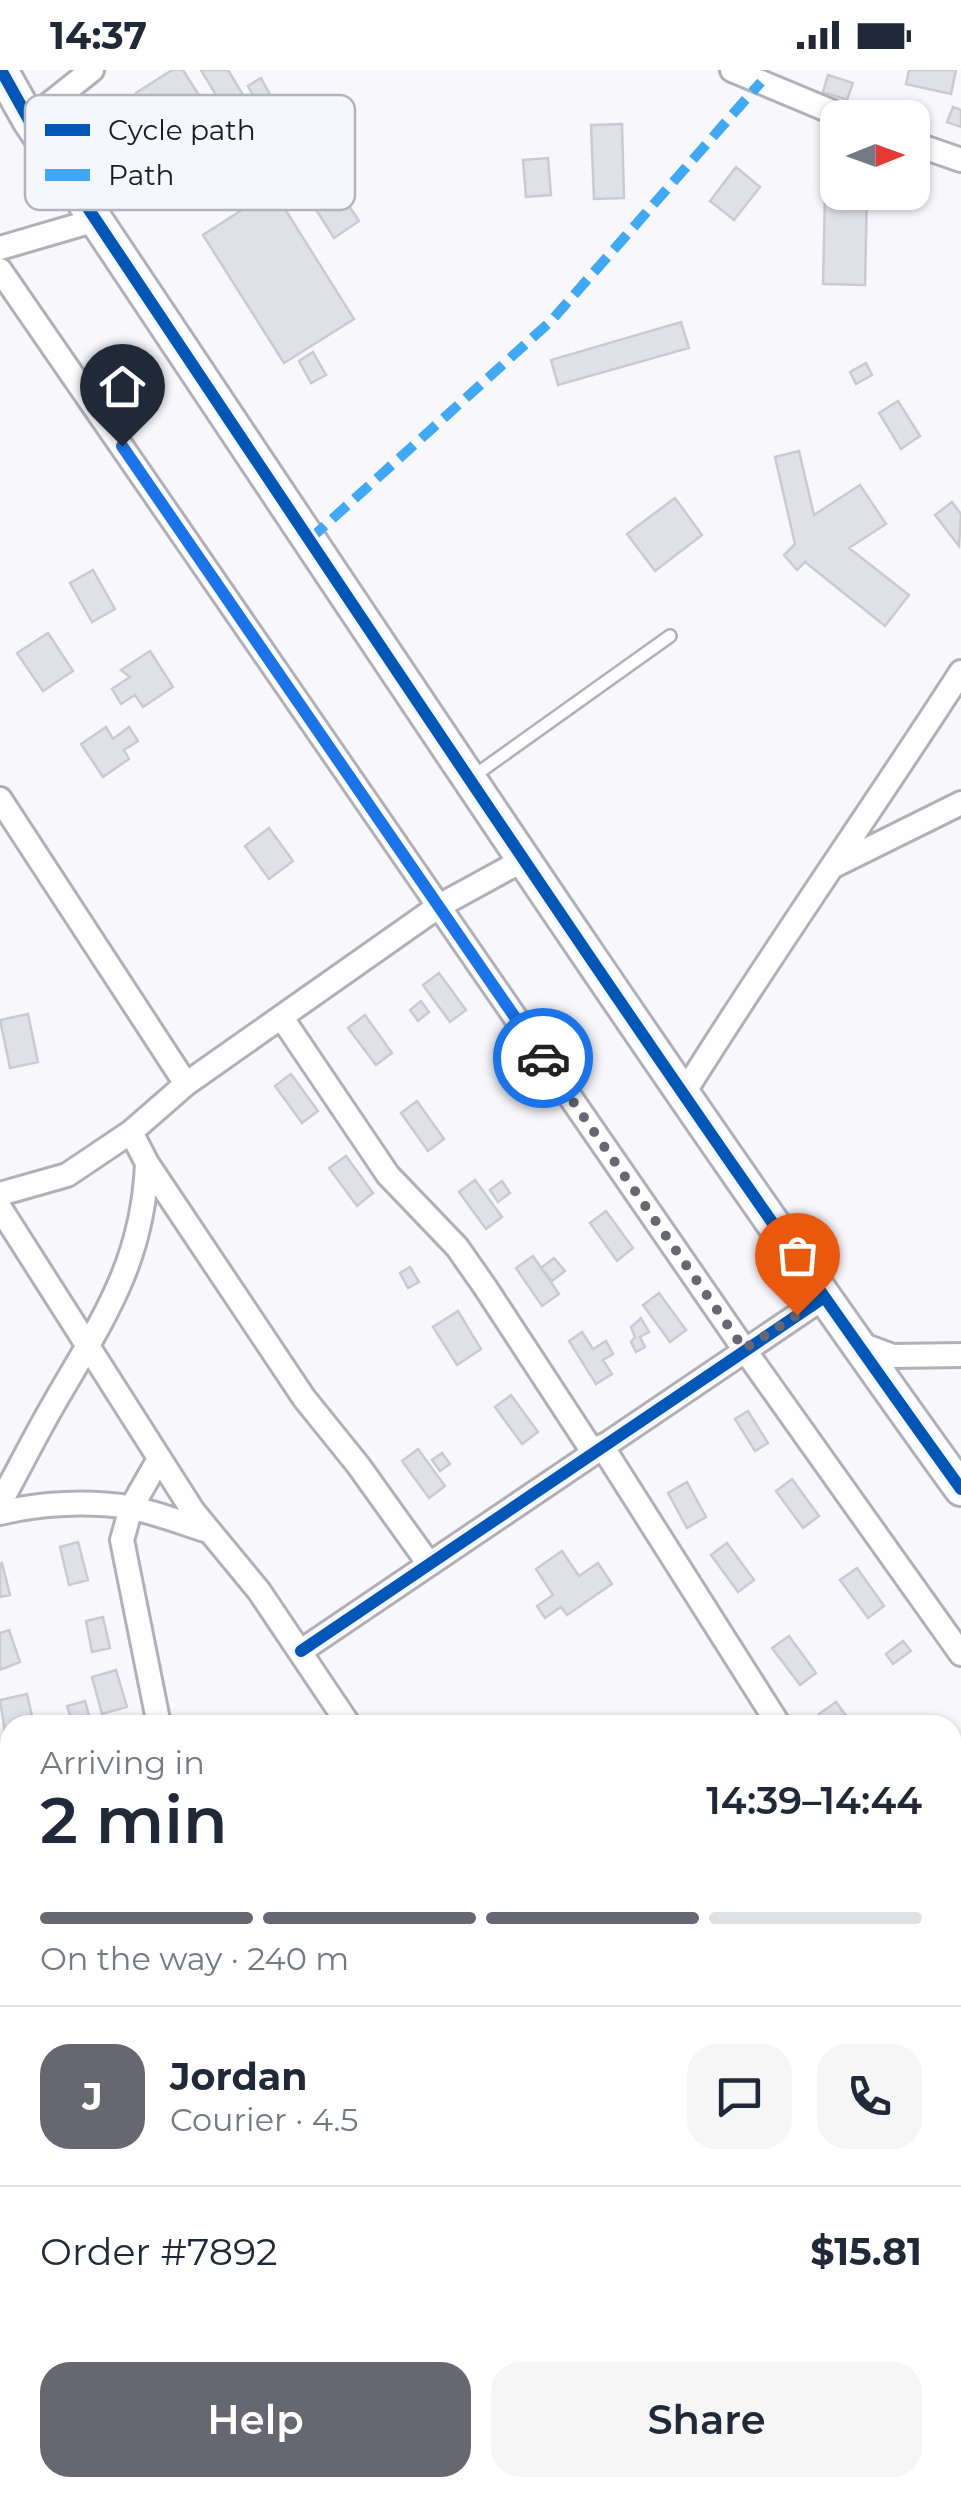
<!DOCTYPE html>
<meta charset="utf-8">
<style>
:root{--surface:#fff;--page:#f6f6f7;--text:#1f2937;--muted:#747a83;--line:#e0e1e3;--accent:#676771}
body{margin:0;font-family:Montserrat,sans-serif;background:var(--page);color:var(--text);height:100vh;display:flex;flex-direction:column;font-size:38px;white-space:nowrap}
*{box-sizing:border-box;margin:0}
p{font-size:32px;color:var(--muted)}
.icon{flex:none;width:55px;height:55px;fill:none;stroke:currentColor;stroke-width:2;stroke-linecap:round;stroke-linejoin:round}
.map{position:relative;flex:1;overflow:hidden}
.panel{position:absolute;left:0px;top:1645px;width:962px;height:782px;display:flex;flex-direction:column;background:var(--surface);border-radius:30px 30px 0 0;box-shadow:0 2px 8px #0004}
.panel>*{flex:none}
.needle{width:65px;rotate:89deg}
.controls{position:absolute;left:820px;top:30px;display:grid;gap:20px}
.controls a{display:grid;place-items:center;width:110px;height:110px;border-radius:20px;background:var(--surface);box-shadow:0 2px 8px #0004;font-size:50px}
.pin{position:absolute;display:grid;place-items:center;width:85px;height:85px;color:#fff;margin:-102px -42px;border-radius:50% 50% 50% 0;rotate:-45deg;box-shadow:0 0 10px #0007}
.pin .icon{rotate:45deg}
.courier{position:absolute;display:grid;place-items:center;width:100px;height:100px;margin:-50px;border:8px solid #1a73e8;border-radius:50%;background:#fff;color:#222;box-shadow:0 2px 12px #0007}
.summary em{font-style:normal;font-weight:600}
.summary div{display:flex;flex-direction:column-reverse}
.summary{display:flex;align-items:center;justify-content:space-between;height:170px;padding:0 40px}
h1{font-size:65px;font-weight:600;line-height:75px}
.bar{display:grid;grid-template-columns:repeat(4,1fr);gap:15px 10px;align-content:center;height:120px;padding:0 40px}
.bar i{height:12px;border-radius:8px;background:var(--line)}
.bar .selected{background:var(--accent)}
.bar p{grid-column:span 4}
.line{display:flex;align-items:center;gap:25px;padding:0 40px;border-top:2px solid var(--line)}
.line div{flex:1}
.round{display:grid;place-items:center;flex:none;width:105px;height:105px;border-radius:30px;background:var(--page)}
.button{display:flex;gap:20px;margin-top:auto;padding:20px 40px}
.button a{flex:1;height:115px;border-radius:30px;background:var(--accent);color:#fff;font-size:40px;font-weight:600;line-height:115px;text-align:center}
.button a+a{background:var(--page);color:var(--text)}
.status{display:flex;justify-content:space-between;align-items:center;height:70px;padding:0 50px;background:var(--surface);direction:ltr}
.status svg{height:28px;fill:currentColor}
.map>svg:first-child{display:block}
</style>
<div class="status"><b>14:37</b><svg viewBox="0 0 49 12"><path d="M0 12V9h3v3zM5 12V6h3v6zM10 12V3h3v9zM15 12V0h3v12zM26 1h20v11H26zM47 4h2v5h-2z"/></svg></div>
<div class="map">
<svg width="961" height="2427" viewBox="0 0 961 2427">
<rect width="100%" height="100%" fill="#f7f7fc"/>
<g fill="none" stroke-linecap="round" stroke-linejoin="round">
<path stroke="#b4b0e2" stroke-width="22" d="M952,1946l9,4"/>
</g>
<path fill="#e0e0e9" stroke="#cacad2" stroke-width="2.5" d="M172,0h11l48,76 -43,28 -52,-81z
M201,0h27l26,43 -20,12z
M909,0h47l-5,24 -45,-10z
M828,5l25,8 -6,17 -24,-8z
M261,8l14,26 -14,7 -13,-25z
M953,37l8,3v17l-14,-5z
M622,54l2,74 -30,1 -3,-74z
M316,86l43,65 -25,17 -42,-66z
M548,88l3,37 -25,2 -3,-37z
M736,97l24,20 -26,33 -24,-19z
M273,120l81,129 -70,44 -81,-128z
M825,124l42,1 -2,90 -42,-1z
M681,252l8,26 -131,37 -7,-25z
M313,282l13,23 -15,8 -12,-22z
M866,293l6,12 -16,9 -6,-12z
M898,331l22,35 -19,13 -22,-36z
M799,381l15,64 46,-30 26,39 -37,24 60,47 -24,31 -80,-64 -8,8 -13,-15 11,-11 -20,-87z
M675,428l27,37 -47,36 -28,-37z
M952,432l9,12 -2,32 -24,-31z
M93,500l22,39 -23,13 -22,-39z
M48,563l25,38 -30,20 -26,-38z
M150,581l23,36 -30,20 -8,-12 -14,9 -9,-15 18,-12 -9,-7z
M106,657l7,12 16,-12 9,14 -14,9 5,9 -26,18 -22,-33z
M269,758l24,33 -24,18 -24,-33z
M439,903l27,37 -16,12 -27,-37z
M421,931l8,11 -11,9 -8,-11z
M28,944l10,48 -28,6 -10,-48z
M365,945l27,38 -16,12 -28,-37z
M291,1004l27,37 -16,12 -27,-37z
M417,1031l27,38 -16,12 -27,-38z
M346,1086l27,37 -16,13 -28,-38z
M475,1110l27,37 -16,12 -27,-37z
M502,1111l8,12 -12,9 -8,-12z
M606,1141l27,37 -16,13 -27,-38z
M533,1186l26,38 -17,12 -26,-38z
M554,1188l11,13 -13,10 -11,-13z
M410,1197l9,15 -11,6 -8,-15z
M659,1223l27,37 -16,12 -27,-37z
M458,1241l23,38 -24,16 -24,-38z
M641,1248l8,14 -9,5 5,10 -9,5 -5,-10 4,-5 -4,-10z
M582,1262l11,17 13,-8 7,13 -10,6 9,14 -16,10 -27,-43z
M511,1325l27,37 -16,12 -27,-37z
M748,1341l20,32 -13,8 -20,-32z
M418,1379l27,37 -16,12 -27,-37z
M442,1383l8,11 -10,7 -8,-11z
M792,1409l27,37 -16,12 -27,-37z
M687,1412l19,35 -19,11 -19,-35z
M78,1472l10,38 -19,5 -9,-38z
M727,1473l27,37 -16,12 -27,-37z
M562,1481l17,25 19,-13 14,21 -45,31 -6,-8 -16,11 -8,-12 16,-11 -17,-26z
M2,1493l8,32 -10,2v-33z
M857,1498l27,38 -16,12 -28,-38z
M103,1547l7,31 -18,4 -6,-31z
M9,1560l11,32 -20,8v-37z
M789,1566l27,37 -16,12 -28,-37z
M903,1571l8,10 -18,13 -7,-10z
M116,1600l11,37 -25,7 -10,-37z
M27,1624l7,31h-24v13l-4,1 -6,-39z
M85,1631l5,18 -17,5 -6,-18z
M836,1632l17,23h-26l-8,-11z
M952,1981l9,3 -6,27 -3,-1z
M10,2047v27l-10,1v-27z
M10,2115v51l-10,1v-51z
M16,2418h33v5h-33z
M91,2418h26l-2,9h-34l1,-8 8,2z
M390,2418h22l-1,9h-22z"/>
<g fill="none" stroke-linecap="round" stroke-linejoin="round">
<g stroke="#b0b0b8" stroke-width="16">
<path id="lane" d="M471,708l199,-142"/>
</g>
<g stroke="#b0b0b8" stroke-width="28">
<path id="street" d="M732,0l115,48
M29,50l63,-50
M912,73l49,17
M0,178l96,-28
M0,200l744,1079 217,305
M0,729l186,285
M834,796l127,-63
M282,948l106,157 69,72 28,40 108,165
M684,1023c89,-143 186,-280 277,-421
M131,1062l16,31 157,235 54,67 71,99
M0,1124l67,-19 64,-43 55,-48 253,-178 86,-47
M0,1138l193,303 66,80 90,134
M858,1273l35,13 68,-1
M602,1376l177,279
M0,1433c19,-34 36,-69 56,-103 47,-81 87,-138 91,-237
M0,1443c40,-10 88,-12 128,-6 26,5 52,15 77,23
M301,1581l522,-353
M159,1655l-37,-185 9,-32 28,-49
M952,1760h9
M0,1770l10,44
M0,1918l10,-2
M952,1929l9,4
M952,1960l9,4
M0,1996l10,-2
M0,2108l10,-2
M952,2246l9,-4
M0,2280l10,-3
M265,2418l42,9
M68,2427l1,-9
M341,2427l2,-9"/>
</g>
<g stroke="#b0b0b8" stroke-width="38">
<path id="secondary" d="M1,0l28,50c307,458 609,921 932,1369"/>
</g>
<use href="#lane" stroke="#fefeff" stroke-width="11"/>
<use href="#street" stroke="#fefeff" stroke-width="22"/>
<use href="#secondary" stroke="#fefeff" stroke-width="32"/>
<path stroke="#3fa9f5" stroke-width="10" stroke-dasharray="20 10" stroke-linecap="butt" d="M310,469l241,-218 210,-239
M0,2344l10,1"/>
<g stroke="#f6f6fd" stroke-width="19">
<path id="cycleway" d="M1,0l28,50c307,458 609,921 932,1369
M301,1581l522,-353"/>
</g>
<use href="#cycleway" stroke="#0057b8" stroke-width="12"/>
</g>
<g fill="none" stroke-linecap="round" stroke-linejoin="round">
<path stroke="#676771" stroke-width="10" stroke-dasharray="0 18" d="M543,988l201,291 53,-34"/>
<path stroke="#1a73e8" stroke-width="12" d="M122,376l421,612"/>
</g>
<rect x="25" y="25" width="330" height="115" rx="15" fill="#f6f6fd" stroke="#b4b4bc" stroke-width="2.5"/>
<rect x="45" y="54" width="45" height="12" fill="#0057b8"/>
<rect x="45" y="99" width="45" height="12" fill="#3fa9f5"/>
<g font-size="28" fill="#1a1926">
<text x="108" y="70">Cycle path</text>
<text x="108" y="115">Path</text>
</g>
</svg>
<div class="controls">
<a><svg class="needle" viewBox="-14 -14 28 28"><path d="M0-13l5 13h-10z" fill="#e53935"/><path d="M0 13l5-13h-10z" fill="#747a83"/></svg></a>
</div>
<div class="pin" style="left:797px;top:1245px;background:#ea580c"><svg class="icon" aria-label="bag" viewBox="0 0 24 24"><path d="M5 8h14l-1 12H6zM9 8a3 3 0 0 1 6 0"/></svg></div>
<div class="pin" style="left:122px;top:376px;background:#1f2937"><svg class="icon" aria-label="home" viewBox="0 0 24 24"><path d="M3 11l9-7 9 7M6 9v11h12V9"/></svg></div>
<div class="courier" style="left:543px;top:988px"><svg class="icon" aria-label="car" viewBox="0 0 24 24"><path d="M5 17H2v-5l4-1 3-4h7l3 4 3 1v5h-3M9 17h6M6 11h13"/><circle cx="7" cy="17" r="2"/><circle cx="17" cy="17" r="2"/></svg></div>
<section class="panel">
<div class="summary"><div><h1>2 min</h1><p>Arriving in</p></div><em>14:39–14:44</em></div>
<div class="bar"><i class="selected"></i><i class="selected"></i><i class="selected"></i><i></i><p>On the way · 240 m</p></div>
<div class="line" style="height:180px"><b class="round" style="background:var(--accent);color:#fff">J</b><div><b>Jordan</b><p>Courier · 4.5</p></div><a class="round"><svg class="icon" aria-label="chat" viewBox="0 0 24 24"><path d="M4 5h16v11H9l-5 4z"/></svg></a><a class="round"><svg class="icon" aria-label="phone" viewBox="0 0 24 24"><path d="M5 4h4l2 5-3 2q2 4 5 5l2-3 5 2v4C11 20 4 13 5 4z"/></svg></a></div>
<div class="line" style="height:130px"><div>Order #7892</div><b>$15.81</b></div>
<div class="button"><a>Help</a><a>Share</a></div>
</section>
</div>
